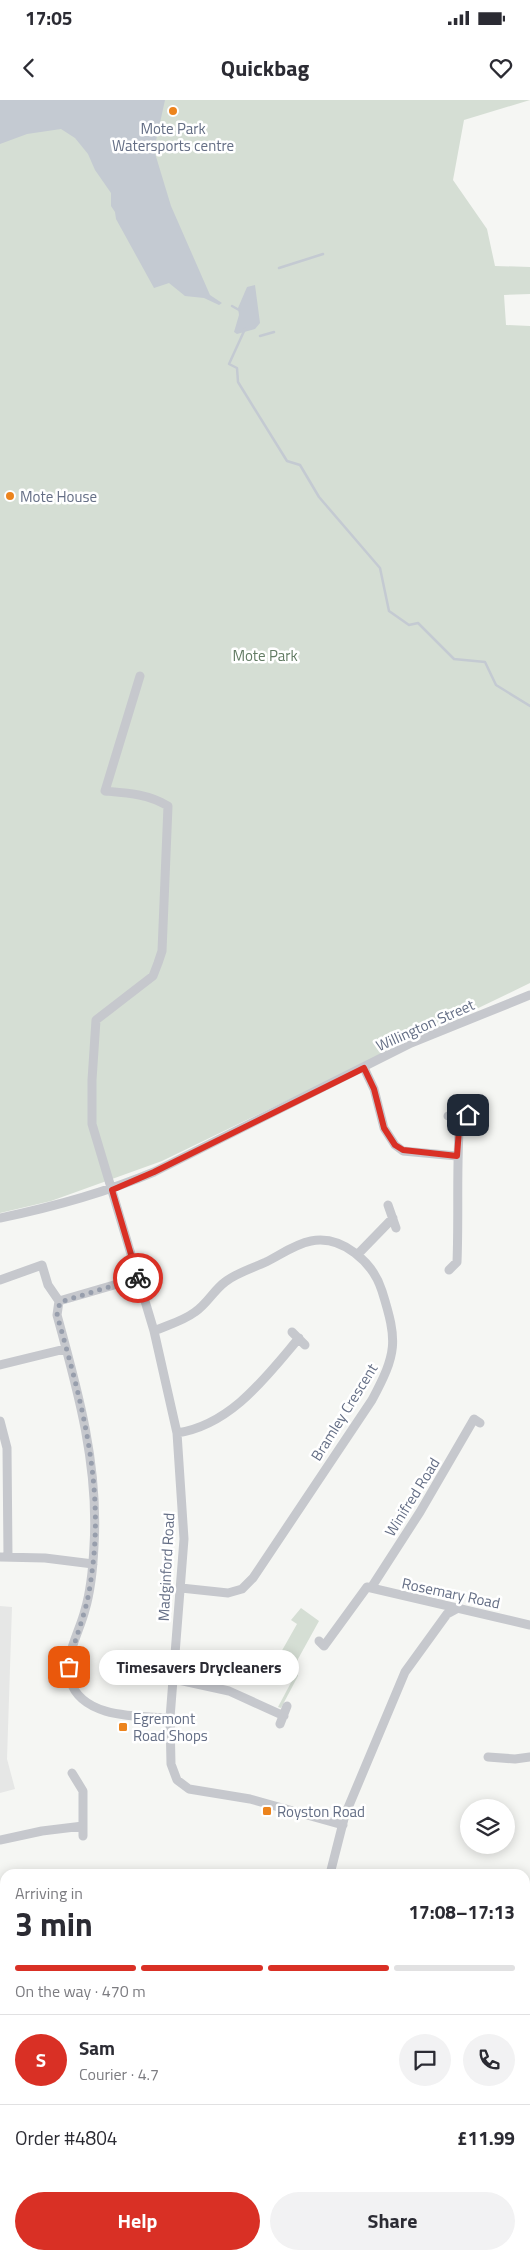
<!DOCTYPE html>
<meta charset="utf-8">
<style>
:root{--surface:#fff;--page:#f2f2f3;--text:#2b2b33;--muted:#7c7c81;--line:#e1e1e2;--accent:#d93025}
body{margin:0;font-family:"Titillium Web",sans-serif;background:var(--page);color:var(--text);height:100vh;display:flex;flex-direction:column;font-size:19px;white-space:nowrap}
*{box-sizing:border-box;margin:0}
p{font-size:16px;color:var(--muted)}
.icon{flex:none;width:28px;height:28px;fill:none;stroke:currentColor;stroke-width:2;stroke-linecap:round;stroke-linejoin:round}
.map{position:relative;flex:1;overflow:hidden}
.side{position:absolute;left:0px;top:1769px;width:530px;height:391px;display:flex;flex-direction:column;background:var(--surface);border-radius:15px 15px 0 0;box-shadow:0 2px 12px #0003}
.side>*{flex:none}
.controls{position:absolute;left:460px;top:1699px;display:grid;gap:10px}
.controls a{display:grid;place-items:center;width:55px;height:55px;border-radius:50%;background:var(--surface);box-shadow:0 2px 12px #0003;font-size:25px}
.pin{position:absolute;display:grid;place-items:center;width:42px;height:42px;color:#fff;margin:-21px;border-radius:10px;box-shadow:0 2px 8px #0006}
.courier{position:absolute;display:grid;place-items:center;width:50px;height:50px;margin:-25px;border:4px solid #d93025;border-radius:50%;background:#fff;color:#222;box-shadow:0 1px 6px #0007}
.bubble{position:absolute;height:35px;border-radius:18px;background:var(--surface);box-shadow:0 2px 12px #0003;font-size:16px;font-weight:700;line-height:35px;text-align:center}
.summary em{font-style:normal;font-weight:700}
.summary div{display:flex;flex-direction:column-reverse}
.summary{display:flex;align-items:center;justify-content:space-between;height:85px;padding:0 15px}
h1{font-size:32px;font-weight:700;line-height:38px}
.bar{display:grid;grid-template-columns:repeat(4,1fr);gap:8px 5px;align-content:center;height:60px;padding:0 15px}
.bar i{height:6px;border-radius:4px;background:var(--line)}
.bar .on{background:var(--accent)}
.bar p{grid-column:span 4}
.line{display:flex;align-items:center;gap:12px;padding:0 15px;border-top:1px solid var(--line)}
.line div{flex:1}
.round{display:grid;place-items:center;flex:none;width:52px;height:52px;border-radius:26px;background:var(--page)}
.action{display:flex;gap:10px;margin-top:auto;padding:10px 15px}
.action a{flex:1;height:58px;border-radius:30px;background:var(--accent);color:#fff;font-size:20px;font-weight:700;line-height:58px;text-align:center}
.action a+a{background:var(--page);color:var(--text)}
.status{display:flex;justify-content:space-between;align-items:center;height:35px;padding:0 25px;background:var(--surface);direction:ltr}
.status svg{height:14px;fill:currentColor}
header{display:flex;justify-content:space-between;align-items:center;height:65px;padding:0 15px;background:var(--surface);font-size:22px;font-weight:700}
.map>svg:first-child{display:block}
</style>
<div class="status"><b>17:05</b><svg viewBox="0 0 49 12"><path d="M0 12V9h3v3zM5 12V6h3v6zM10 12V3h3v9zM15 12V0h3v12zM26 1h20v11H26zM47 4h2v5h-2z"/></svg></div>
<header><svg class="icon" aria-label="back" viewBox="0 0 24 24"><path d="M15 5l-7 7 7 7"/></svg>Quickbag<svg class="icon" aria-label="heart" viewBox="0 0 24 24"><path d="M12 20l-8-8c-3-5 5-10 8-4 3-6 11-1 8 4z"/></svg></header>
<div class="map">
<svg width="530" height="2159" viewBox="0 0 530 2159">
<rect width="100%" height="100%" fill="#f5f6f3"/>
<path fill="#e6e7e6" d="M0,1506l12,1 -5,152 8,30 -15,4z"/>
<path fill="#d5ded4" d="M0,0h530l-66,20 -11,60 34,49 8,37 35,1v27l-26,1 2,30 24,1v657l-368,178 -111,40 -51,12z
M301,1508l18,13 -21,38v17l-17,32 -3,-1 17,-32 -4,-12 -11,-9 17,-30 -6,-4z"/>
<path fill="#c4cad2" d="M0,0h165l-11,50 17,56 39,89 12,8 -3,2 -15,-7 -19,-2 -16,-13 -15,5 -38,-69 -1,-7 -4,-6v-13l-16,-23 -7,-16 -13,-16 -14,-9 -34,5 -27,10z
M255,185l5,38 -5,6 -18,5 -3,-2 5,-17 -1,-7 9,-21z"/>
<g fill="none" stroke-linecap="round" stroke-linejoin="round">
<path stroke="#c4cad2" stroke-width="2.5" d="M279,168l44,-14
M232,206l7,4
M245,229l-16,35 8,4 1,14 49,79 13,4 19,32 61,71 9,43 20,14 9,-2 36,36 31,3 11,23 34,21
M260,236l14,-4"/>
<path stroke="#c6c8cd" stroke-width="9" d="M140,576l-35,115c23,2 43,3 63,15l-6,145 -4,12 -5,13 -57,44 -4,60v44l62,207 23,102 7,106 -14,179 1,46 6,16 12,9 61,10 93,26
M364,968l10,21 10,39 11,17 8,6 54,5
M448,1016l20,-1
M388,1105l8,23
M0,1118c53,-11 104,-25 154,-46l257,-129 119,-48
M358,1154l35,-36
M449,1170l8,-8c2,-49 -1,-98 3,-146
M0,1180l42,-15 6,20 11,16
M59,1201l-2,14c21,76 42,151 37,231 -1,21 -3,44 -9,64 -5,21 -22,48 -15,70 12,39 68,36 100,38
M59,1201l79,-23
M154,1231c14,-6 29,-10 41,-19 12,-8 19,-22 30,-30 11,-9 28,-14 41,-20 14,-7 29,-18 45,-21 31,-6 62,21 71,50 16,51 15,62 -10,109l-119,178 -11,11 -14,4 -47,-5
M292,1232l13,13
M0,1265l65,-16
M0,1321l7,27 1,109
M177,1333c54,-8 89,-56 122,-95
M0,1457l45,1 48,6
M371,1488l49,-76 54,-93 6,4
M319,1541l5,5 43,-59 163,38
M174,1579l55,12 55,25
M280,1624l7,-18
M488,1657l27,2 15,-2
M72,1673l11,18v45
M0,1740l42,-9 41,-5
M330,1774l15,-59 60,-143 42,-58 11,-6
M525,1805h5
M0,1872l5,-1
M0,2029l5,6
M525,2058h5
M78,2159l1,-4
M324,2159l2,-4"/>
</g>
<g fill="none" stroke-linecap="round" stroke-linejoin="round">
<path stroke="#979eac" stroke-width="5" stroke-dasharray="0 9" d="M69,1567c3,-19 10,-36 15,-54 5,-16 7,-33 9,-49 10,-86 -13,-168 -36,-249l3,-13 78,-24"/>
<path stroke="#d93025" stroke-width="6" d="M138,1178l-26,-88 42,-18 210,-104 10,21 10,39 11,17 8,5 54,6 3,-40 8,-1"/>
</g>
<g fill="#ec841d" stroke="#fff" stroke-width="2">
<circle cx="173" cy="11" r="5"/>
<circle cx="10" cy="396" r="5"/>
<rect x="118" y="1622" width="10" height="10" rx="2.5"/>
<rect x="262" y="1706" width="10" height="10" rx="2.5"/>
</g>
<g text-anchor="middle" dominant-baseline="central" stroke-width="5" stroke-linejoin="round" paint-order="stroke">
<g font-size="15" fill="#646e85" stroke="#fff" text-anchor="start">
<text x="173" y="28" text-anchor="middle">Mote Park<tspan x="173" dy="17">Watersports centre</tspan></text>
<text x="20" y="396">Mote House</text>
<text x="133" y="1618">Egremont<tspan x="133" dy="17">Road Shops</tspan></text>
<text x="277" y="1711">Royston Road</text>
</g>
<g font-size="15" fill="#637c64" stroke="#fff">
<text x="265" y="555">Mote Park</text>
</g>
<g font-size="15" fill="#646e85" stroke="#fff">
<text transform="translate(425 925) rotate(-24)">Willington Street</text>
<text transform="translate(344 1312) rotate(-58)">Bramley Crescent</text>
<text transform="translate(412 1397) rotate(-58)">Winifred Road</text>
<text transform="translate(166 1467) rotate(-87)">Madginford Road</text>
<text transform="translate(451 1493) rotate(12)">Rosemary Road</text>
</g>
</g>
</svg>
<div class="controls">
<a><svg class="icon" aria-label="layers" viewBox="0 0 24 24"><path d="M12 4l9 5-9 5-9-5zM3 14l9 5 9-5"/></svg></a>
</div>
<div class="pin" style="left:69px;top:1567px;background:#ea580c"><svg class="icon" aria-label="bag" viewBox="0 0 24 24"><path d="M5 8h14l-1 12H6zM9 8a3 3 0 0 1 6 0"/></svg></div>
<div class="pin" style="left:468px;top:1015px;background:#1f2937"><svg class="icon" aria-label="home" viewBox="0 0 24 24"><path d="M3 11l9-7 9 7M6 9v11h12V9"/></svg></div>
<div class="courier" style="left:138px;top:1178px"><svg class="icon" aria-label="bike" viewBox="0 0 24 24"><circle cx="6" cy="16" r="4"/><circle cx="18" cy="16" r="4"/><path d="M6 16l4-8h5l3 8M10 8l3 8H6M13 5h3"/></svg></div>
<div class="bubble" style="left:99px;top:1550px;width:200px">Timesavers Drycleaners</div>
<section class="side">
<div class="summary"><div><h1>3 min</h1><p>Arriving in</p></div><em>17:08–17:13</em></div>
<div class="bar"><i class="on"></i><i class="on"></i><i class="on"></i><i></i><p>On the way · 470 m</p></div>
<div class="line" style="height:90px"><b class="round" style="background:var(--accent);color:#fff">S</b><div><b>Sam</b><p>Courier · 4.7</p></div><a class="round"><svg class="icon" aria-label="chat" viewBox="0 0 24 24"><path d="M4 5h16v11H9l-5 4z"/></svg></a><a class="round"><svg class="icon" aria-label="phone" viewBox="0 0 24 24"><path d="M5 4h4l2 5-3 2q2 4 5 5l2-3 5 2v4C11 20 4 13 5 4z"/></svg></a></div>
<div class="line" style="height:65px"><div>Order #4804</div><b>£11.99</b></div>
<div class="action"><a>Help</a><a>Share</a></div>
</section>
</div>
